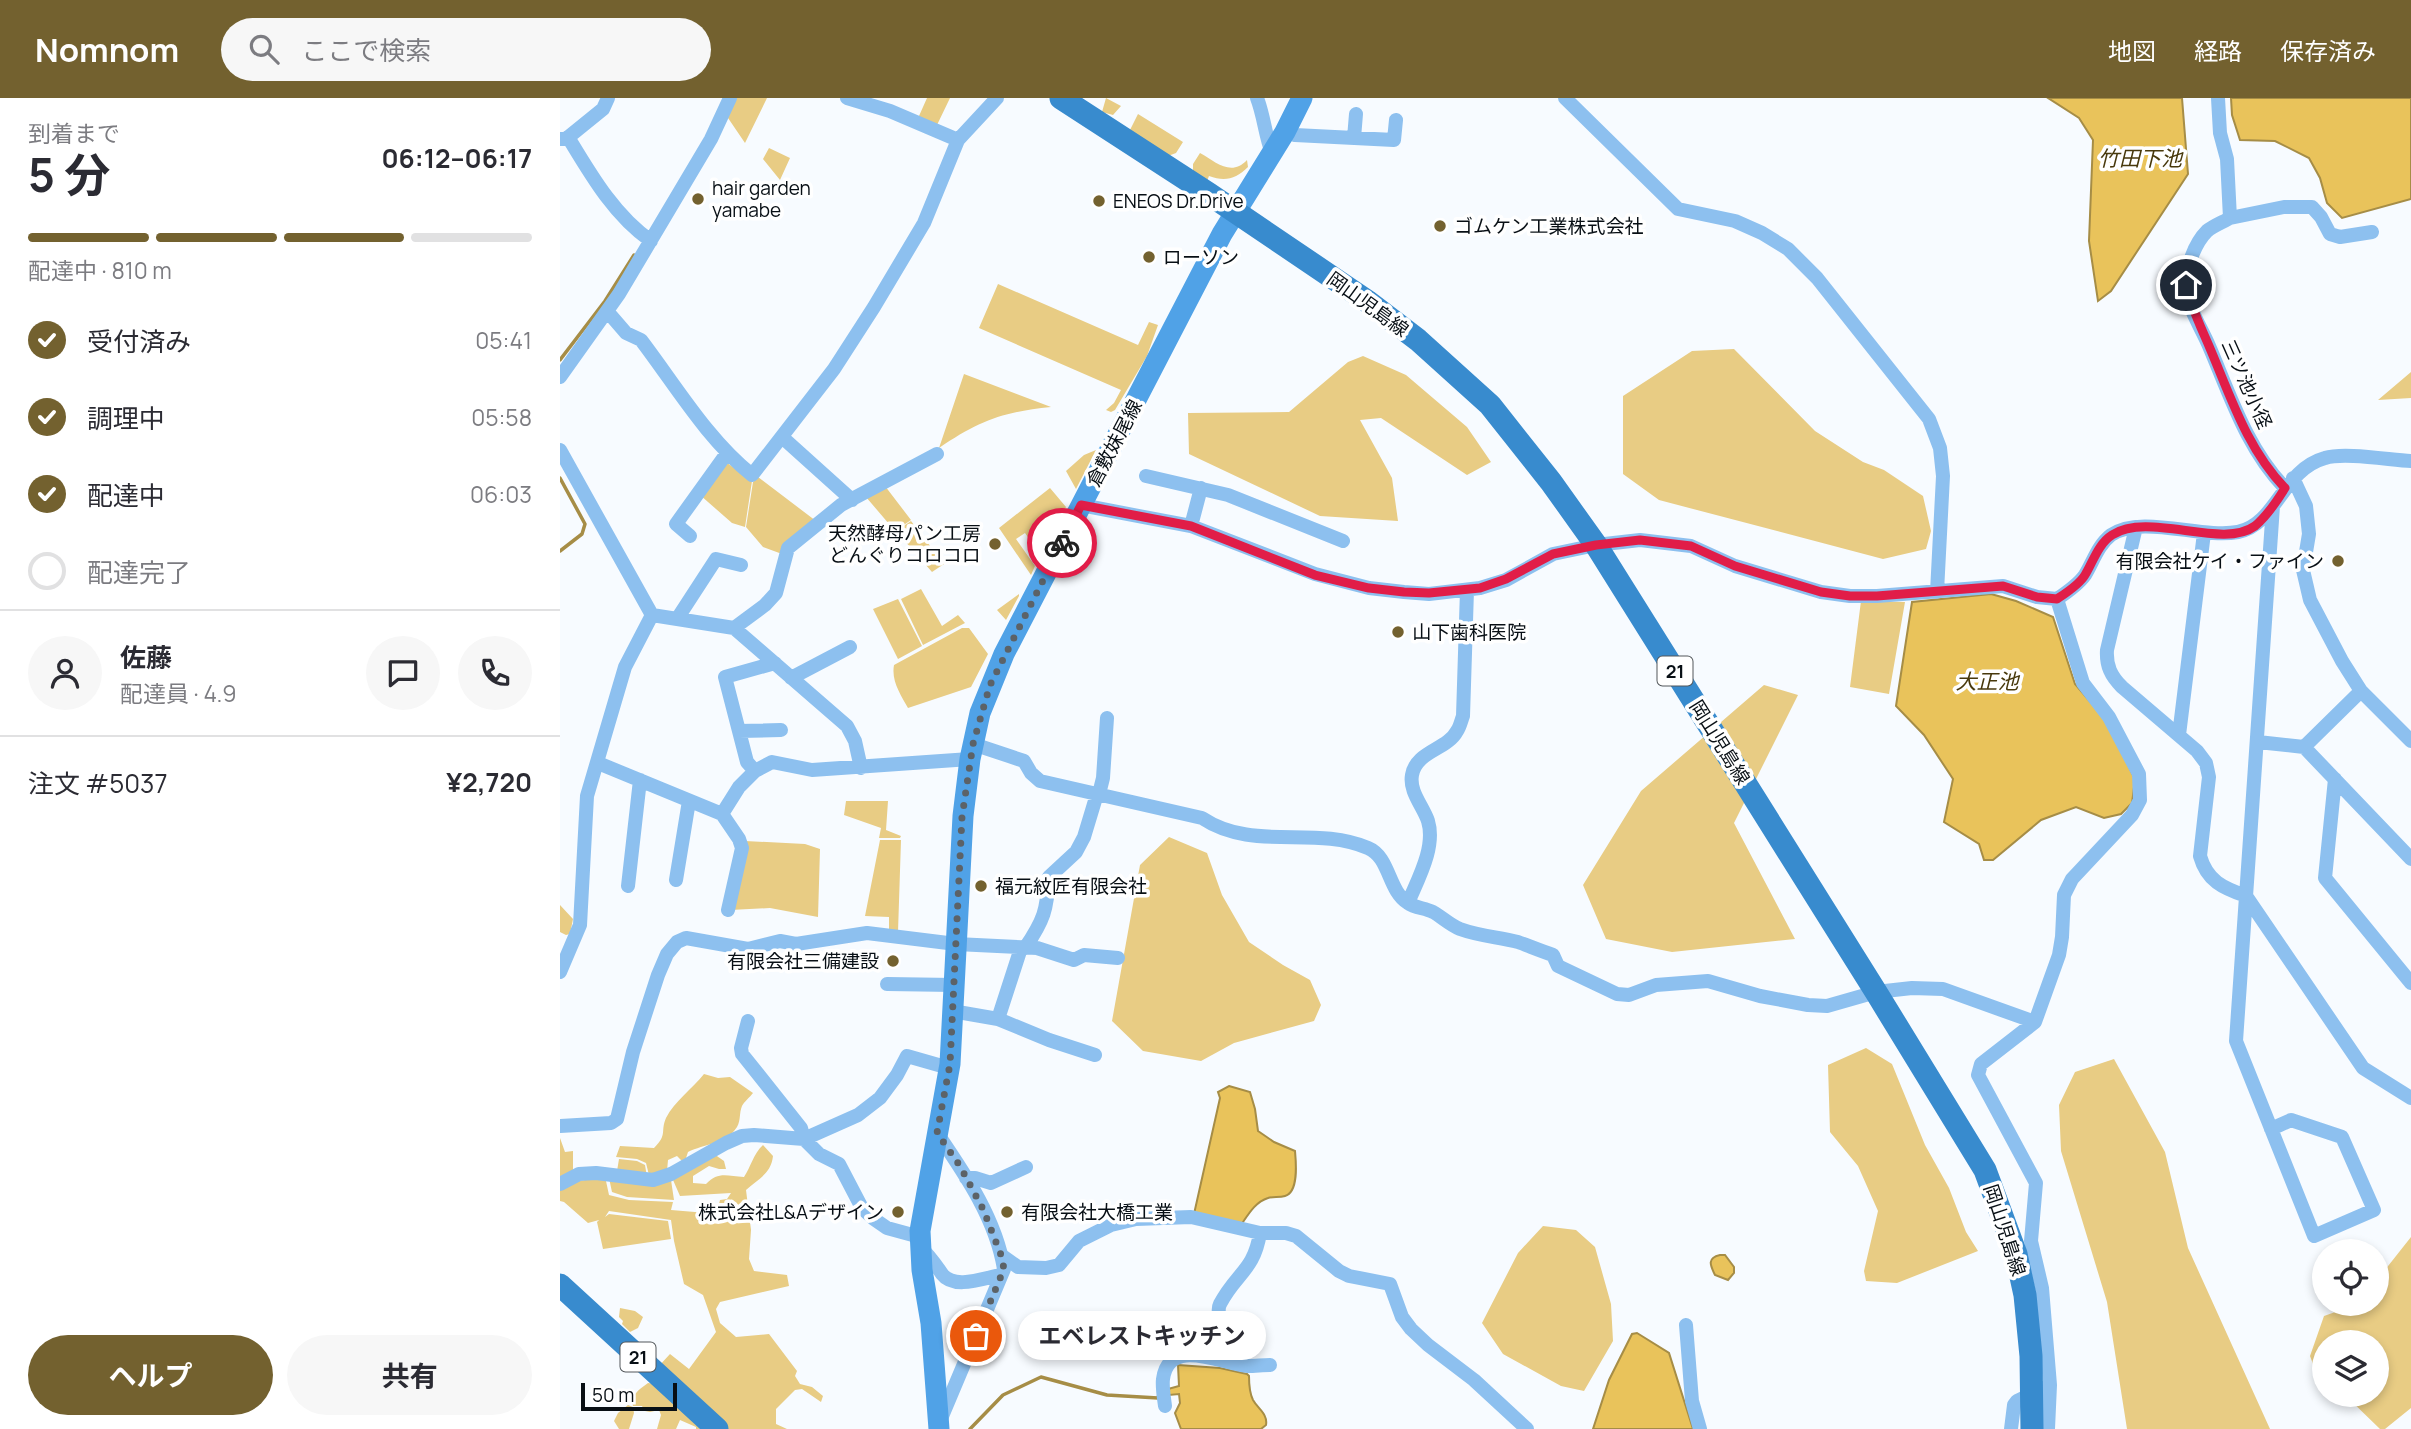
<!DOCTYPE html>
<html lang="ja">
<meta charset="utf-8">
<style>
:root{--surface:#fff;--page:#f7f7f7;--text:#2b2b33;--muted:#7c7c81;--line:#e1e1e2;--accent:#73612f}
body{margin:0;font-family:Manrope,"Noto Sans JP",sans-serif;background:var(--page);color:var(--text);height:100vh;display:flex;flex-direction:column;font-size:26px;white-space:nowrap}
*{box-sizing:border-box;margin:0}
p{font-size:23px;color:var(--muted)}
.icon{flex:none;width:38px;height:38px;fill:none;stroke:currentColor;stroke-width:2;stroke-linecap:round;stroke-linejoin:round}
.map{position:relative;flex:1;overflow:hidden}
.side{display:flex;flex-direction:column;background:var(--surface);width:560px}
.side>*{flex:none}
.tools{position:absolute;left:1752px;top:1141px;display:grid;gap:14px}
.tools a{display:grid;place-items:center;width:77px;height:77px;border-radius:50%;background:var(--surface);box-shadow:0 4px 10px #0003;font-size:35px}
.scale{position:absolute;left:21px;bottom:18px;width:96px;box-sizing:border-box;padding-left:7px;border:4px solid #080f15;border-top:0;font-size:19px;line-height:24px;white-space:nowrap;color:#080f15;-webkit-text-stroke:5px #fff;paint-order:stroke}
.pin{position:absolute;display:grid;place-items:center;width:60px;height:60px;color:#fff;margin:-30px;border:4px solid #fff;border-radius:50%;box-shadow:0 2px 7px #0007}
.courier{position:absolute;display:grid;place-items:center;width:70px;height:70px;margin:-35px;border:5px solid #e11d48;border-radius:50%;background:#fff;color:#222;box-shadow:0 2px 9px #0007}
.bubble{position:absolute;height:49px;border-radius:24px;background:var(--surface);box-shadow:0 4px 10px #0003;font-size:23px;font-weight:700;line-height:49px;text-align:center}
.overview em{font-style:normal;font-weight:700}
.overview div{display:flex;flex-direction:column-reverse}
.overview{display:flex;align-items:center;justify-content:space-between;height:119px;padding:0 28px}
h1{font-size:46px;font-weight:700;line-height:52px}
.bar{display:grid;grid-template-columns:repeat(4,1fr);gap:10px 7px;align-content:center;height:84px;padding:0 28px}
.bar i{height:9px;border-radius:5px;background:var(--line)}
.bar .on{background:var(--accent)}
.bar p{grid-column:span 4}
.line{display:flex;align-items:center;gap:18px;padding:0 28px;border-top:2px solid var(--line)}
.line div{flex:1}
.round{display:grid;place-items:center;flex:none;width:74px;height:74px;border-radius:37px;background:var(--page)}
ol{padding:0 28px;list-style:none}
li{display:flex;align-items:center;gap:21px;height:77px}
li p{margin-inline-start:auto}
li .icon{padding:7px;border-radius:50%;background:var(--accent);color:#fff;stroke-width:4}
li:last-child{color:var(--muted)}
li i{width:38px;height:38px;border:4px solid var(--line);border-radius:50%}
.action{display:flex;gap:14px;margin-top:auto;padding:14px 28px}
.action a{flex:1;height:80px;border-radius:42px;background:var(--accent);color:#fff;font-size:28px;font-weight:700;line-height:80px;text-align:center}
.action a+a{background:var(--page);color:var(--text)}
header{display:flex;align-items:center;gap:42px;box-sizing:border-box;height:98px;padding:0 35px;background:var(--accent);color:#fff}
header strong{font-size:33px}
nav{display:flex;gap:38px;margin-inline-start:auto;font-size:24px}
.search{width:490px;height:63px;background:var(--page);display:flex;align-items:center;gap:18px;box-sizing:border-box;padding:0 24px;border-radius:38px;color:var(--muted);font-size:26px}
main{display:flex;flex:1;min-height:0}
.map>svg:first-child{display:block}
</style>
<header>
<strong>Nomnom</strong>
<div class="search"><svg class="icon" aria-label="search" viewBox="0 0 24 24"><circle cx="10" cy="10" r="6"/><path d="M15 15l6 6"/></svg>ここで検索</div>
<nav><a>地図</a><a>経路</a><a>保存済み</a></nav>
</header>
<main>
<section class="side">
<div class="overview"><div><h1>5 分</h1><p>到着まで</p></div><em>06:12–06:17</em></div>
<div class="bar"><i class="on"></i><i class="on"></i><i class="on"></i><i></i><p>配達中 · 810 m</p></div>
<ol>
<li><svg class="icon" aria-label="check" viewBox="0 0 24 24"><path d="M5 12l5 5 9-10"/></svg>受付済み<p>05:41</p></li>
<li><svg class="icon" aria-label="check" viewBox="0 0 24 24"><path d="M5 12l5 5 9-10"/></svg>調理中<p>05:58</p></li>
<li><svg class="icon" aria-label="check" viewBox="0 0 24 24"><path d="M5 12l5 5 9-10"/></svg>配達中<p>06:03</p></li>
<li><i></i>配達完了</li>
</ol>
<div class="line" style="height:126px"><a class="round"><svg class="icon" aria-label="person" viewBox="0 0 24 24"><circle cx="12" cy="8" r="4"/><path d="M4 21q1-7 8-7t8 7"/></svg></a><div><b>佐藤</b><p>配達員 · 4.9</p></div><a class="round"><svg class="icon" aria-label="chat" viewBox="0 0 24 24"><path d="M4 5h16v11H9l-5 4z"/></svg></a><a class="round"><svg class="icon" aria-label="phone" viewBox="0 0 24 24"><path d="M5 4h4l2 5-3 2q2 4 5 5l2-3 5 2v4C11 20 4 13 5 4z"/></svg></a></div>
<div class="line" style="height:91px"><div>注文 #5037</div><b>¥2,720</b></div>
<div class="action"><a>ヘルプ</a><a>共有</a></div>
</section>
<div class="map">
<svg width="1851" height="1331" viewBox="0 0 1851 1331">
<rect width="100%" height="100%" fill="#f7fbff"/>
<path fill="#e8cc84" d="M174,0h33l-22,45 -19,-28z
M367,0h23l-13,27 -17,-6 -1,-3z
M546,0l15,8 -8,9 -11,-3z
M578,16l45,28 -7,11 -8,3 -38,-26z
M209,50l21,10 -10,22 -17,-21z
M640,55c16,9 31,24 47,7l1,7c-12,12 -23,15 -39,9l-2,5 -14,-9v-8z
M438,186l140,61 11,-23 9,3 -11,31 -32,54 -4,2 -5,-2 8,-7 7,-13 -142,-62z
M1174,251l81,82 48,31 21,8 39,26 8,35 -5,18 -43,10 -224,-59 -36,-26v-78l69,-45z
M803,258l43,19 61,52 24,35 -24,13 -86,-57 -21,2 32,58 6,43 -78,-5 -131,-62 -1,-41 101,-1 59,-50z
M1851,274v26l-33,2z
M404,276l87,33c-49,5 -72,14 -112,41z
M536,352l-20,39 -10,-18 18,-16z
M166,364l26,19 -7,46 -13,-4 -32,-28z
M198,379l58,44 -34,33 -19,-7 -17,-20 7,-45z
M325,388l26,34 -16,11 -29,-34z
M490,390l16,19 -25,48 -16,-22 -9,6 19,27 -4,9 -32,-47z
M351,423l33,43 -12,8 -36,-41z
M361,491l21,37 16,-11 7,8 -42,22 -22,-46z
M459,496v2l-13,24 -9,-10z
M338,501l24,47 -24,13 -25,-50z
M1301,503l44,1 -16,92 -39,-7z
M402,530h7l19,26 -17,33 -63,21c-7,-13 -17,-27 -14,-43z
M1204,587l34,10 -64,128 61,116 -123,13 -66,-13 -23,-54 58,-94z
M286,703h42l-2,29 15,6 -1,2h-21l2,-10 -37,-13z
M609,739l38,16 15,42 27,47 34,23 27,15 11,25 -7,16 -80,22 -33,18 -58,-10 -31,-30 28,-156z
M320,742h21l-3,92h-9v-15l-24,-1z
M185,743l60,3 15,5 -2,68 -48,-9 -40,2z
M0,807l13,14 -3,15 -4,1 -6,-3z
M1306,950l26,16 33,81 24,43 17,44 12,19 -81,32 -31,-2 -2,-10 14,-60 -20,-45 -28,-34 -2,-67z
M1554,961l51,93 23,96 82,181h-143l-20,-127 -46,-151 -2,-46 16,-33z
M144,976l14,4 12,-1 23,16c-3,4 -9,9 -11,13 -3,7 -1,14 -5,21 -11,17 -33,17 -49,25l-2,6 28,-4 10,7 2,8h-7l-10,-3 -16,10v7l13,1c12,-13 21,-8 38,-7 7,-10 9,-23 19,-32l10,11c-2,18 -15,23 -27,34l5,40 -2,29 5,12 33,4 2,11 -69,16 -4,7 4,14 16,14 33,-3 28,37 -2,5 5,8 12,3 11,9 -2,6 -19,-13 -7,1 -19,19v15l11,5h-59l-70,-62 12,-13 19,15 27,-37 -13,-37 -19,-11 -10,-43 -3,-21 -62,-9 -4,6 4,-3 59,7 3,18 -68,10 -6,-27 2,-2 -11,3 -24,-21 -4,-1v-17l38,-6 8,3 3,14 20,5 44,2 -2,8 36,3 10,-2 3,-11 7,-1 4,-6 -51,3 -7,-16 10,-18 -6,-6 -9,4 -1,11 -18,4 -3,-12 -9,-4 -21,-2 4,-11 34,2c14,-14 6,-16 12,-30 8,-16 27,-30 38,-44z
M0,1040l5,14 8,-1v24l-13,1z
M59,1061l18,2 8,4 2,12 -30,-6z
M49,1080l62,2 3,20 -47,-3 -15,-5z
M983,1128l33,4 19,17 16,57 2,37 -29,50 -23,-5 -58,-32 -21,-31 36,-70z
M1851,1139v171l-26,21h-5l-35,-34h31v-53h-52v33l-11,-11 -3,-8 14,-40 34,-12h18l1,-24z
M60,1210l15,3 8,6 -5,11 -8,4 -8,-8 1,-3 -4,-4z
M88,1285l8,1 51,45h-11v-2l-16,-7 -4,9h-19l4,-14 -2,-5 -9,2 -5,-1 -3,-5h-9c-3,-11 7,-17 15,-23z
M68,1307l5,2 1,6 -5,16h-10l-5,-8 4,-8z"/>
<path fill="#e9c35b" stroke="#a68d46" stroke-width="2" d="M1488,0h134l6,76 -77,117 -13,10 -9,-60 4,-101 -14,-22z
M1671,0h180v101l-69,19 -15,-15 -7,-25 -11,-20 -34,-17 -35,-1 -8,-25z
M1431,496l25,7 37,16 22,67 31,36 29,59 -3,24 -11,11 -17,4 -28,-11 -35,13 -48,40h-9l-5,-16 -35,-22 9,-43 -29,-44 -28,-29 16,-104z
M669,988l21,6 5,17 3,22 16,11 21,9c1,11 4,41 -10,45 -6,2 -12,0 -17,2 -13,4 -20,17 -27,27l-47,-11 26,-116 -2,-6z
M1160,1157h5l9,12v6l-6,7 -13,-5c-5,-10 -8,-17 5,-20z
M1077,1235l32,20 24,76h-100l16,-49 23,-46z
M618,1267l42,3 27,6 2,2c0,8 0,16 4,24 5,9 15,14 13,25l-5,4h-80l-6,-16 5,-10 -1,-9 -10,1 -1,-6 11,-3z"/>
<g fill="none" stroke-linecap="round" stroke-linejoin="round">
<path stroke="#a68d46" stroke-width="3.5" d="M0,262l45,-59 29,-46
M0,380l25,46 -3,10 -22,17
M410,1331l33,-34 38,-18 66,18 51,3v-1"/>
<path stroke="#8dc0ef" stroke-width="14" d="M287,0l43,13 68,29
M697,0c7,18 8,37 15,55
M1005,0l113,111 57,12 27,12 26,16 29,29 112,141 11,29 3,28 -6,116
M1658,0l2,35 7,26 3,59c-7,4 -17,8 -23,13 -13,13 -21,37 -21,55 1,21 15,41 23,60 21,49 38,103 76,142
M725,34l10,3 99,5 2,-20
M8,39c23,38 46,78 83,104
M794,40l2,-24
M1,41h5l37,-30 5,-11
M1670,120l54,-11h28l9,10 9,17 10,3 32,-5
M47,213l19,22 15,7c35,46 66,99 111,135l82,-106 40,-62 50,-84 34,-83 39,-42
M0,279l59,-83 92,-155 19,-41
M222,339l70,63
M0,352l92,165
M586,378l82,19 115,46
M1733,380l13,28 3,28 -6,36 7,30 32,61 19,30 50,50
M521,407l110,21 124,48 54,14 35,4 25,2 51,-6 26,-8 47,-26 43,-9 44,-5 51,6 44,20 86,26 29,4h27l126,-10 34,11 20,2c9,-6 21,-14 28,-24 8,-13 13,-30 26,-40 31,-21 90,4 127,-3 39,-8 44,-62 87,-74 19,-6 65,2 86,3
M631,428l10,-38
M1576,429l-29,123c-1,16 4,26 15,37l75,64 9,12 3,14 -9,79c7,25 23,32 46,40l117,172 48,30
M130,438l-14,-12 51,-71
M92,517l82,13 113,98 8,15 6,27
M117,521l39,-60 25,6
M174,530l31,-23 11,-12 12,-45 53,-43 96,-51
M231,580l59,-31
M179,633l42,-1
M1619,637l25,-202
M1698,644l46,5 107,112
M413,646l51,17 7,12 9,8 162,37c51,34 112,7 166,30 22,9 20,43 40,55 7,5 17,5 25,9 9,5 17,13 27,17 19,7 38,8 58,13 11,4 23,9 35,13l5,11 59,28 12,1 27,-10 52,-4 52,15 48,9 19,1 49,-14 36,-4 31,1 92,33
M1744,649l57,-56
M38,665l124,51 17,-27 16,-16 17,-9 40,8 158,-11
M195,673l-8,-9 -22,-85 50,-14
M1775,681l-10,99 86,105
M539,696l4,-16 4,-60
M162,716l17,25 3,9 -14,62
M116,782l13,-79
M68,788l12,-106
M848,805c10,-24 28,-56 20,-82 -5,-15 -19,-29 -16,-46 4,-24 35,-25 45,-44 3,-4 4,-10 6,-15l4,-126
M465,850c19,-28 22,-38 24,-71l27,-25 8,-15 13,-43
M0,874l20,-47 7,-129 38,-129 27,-52
M327,886l67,1
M392,913l46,8 51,21 46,15
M438,921l23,-71
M188,923l-7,27 1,6 59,74 3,11 15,15 20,10 23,44 12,11 13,9 33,9
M0,1028l51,-3 6,-4 16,-67 25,-77 9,-21 10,-12 9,-4 62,11 32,-8 16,3 71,-11 89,11 81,4 37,12 10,-5 34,3
M1711,1031l20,-9 51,17 32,73 -60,26 -78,-195 37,-535
M377,1035c28,41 59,86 67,136l-64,152
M406,1080h9l16,5 35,-16
M0,1086l19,-10 17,-1 57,7 18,-6 55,-31 16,-7 12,-1 50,4 54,-24 22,-17 17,-23 10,-19 42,12
M361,1150c9,8 14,16 21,26 12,16 42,4 59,1
M441,1157l17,12 28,1 13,-3 20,-24 32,-16 25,-6 55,-2 69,16h26l10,3 43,35 10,5 41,8 12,33 9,12 17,16 46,35 53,49
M1126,1227l6,76 8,28
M646,1259c4,-12 11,-25 13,-37 1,-7 -2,-10 1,-16 16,-31 34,-33 40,-71
M1490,1287l-8,-97 -11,-47 5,-58 -58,-108 3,-11 54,-42 24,-67 3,-18 2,-42 8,-16 60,-64 8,-15 -1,-26 -30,-57 -26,-34 -26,-84
M605,1308c-1,-8 -3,-19 -2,-27 6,-43 59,-15 85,-13 7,0 15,-1 22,-1
M1451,1331l3,-24 3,-4 33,-16 -2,44"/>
<path stroke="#50a2e7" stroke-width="21" d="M379,1331l-8,-106 -9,-53 -2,-39 30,-167 13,-248 7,-57 10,-46 24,-59 218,-420 63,-102 17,-34"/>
<path stroke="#388bce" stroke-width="23" d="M501,0l148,96 158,107 51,39 72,65 61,77 45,63 280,447 109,178 31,84 9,41 6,61 1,73
M0,1187l157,144"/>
</g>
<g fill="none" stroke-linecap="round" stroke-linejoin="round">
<path stroke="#5c6267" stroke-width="7" stroke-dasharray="0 12.6" d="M416,1238l28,-67 -3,-14 -18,-46 -23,-43 -23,-33 13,-69 12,-247 11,-73 17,-59 72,-142"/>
<path stroke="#e11d48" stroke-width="9" d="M502,445l19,-38 110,21 124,49 54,13 35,4 25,1 51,-5 26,-9 47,-25 43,-9 44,-5 51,6 44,20 86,26 29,4h27l126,-10 34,11 20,2c9,-6 22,-14 28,-24 8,-13 13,-31 27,-40 37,-24 110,15 143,-9 12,-10 22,-25 30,-38 -38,-39 -55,-93 -76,-142 -9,-21 -18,-39 -23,-61"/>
</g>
<g fill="#73612f" stroke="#fff" stroke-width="2.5">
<circle cx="138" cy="101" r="7"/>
<circle cx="539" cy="103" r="7"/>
<circle cx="880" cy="128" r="7"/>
<circle cx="589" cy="159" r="7"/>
<circle cx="435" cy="446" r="7"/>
<circle cx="1778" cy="463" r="7"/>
<circle cx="838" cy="534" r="7"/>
<circle cx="421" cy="788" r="7"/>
<circle cx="333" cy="863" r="7"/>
<circle cx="338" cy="1114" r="7"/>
<circle cx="447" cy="1114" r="7"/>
</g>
<g text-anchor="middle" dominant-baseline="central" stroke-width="7" stroke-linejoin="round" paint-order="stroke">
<g fill="#fff" stroke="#52575b" stroke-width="2">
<rect x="1097.5" y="558.5" width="35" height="29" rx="5"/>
<rect x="60.5" y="1244.5" width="35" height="29" rx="5"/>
</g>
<g font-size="18" font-weight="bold" fill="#080f15">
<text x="1115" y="573">21</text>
<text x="78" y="1259">21</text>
</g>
<g font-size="19" fill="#080f15" stroke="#fff" text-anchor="start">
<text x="152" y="90">hair garden<tspan x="152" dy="22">yamabe</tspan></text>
<text x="553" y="103">ENEOS Dr.Drive</text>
<text x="894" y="128">ゴムケン工業株式会社</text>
<text x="603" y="159">ローソン</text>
<text x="421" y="435" text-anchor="end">天然酵母パン工房<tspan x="421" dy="22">どんぐりコロコロ</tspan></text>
<text x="1764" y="463" text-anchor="end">有限会社ケイ・ファイン</text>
<text x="852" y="534">山下歯科医院</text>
<text x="435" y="788">福元紋匠有限会社</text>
<text x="319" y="863" text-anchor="end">有限会社三備建設</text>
<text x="324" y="1114" text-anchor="end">株式会社L&amp;Aデザイン</text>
<text x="461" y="1114">有限会社大橋工業</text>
</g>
<g font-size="19" fill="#080f15" stroke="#fff">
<text transform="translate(808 206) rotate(36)">岡山児島線</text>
<text transform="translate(1687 286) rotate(66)">三ツ池小径</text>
<text transform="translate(554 345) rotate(-62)">倉敷妹尾線</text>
<text transform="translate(1160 644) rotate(58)">岡山児島線</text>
<text transform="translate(1445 1132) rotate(72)">岡山児島線</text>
</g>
<g font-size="21" font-style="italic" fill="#48390c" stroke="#fff">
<text x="1580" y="60">竹田下池</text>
<text x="1427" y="583">大正池</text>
</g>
</g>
</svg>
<div class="tools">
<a><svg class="icon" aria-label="locate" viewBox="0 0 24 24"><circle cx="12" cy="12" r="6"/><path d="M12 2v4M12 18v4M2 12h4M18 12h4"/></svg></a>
<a><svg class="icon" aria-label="layers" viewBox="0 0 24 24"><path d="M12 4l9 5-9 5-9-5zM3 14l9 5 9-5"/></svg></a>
</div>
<div class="scale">50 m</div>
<div class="pin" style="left:416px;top:1238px;background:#ea580c"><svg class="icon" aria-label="bag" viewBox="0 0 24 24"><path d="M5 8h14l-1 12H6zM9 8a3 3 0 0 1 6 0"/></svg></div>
<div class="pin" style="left:1626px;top:187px;background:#1f2937"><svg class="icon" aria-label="home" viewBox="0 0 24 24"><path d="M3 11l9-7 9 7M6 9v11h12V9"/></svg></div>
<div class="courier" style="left:502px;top:445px"><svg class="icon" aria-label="bike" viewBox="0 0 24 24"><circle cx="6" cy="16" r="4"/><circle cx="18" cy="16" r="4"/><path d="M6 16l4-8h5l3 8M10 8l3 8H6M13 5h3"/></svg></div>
<div class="bubble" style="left:458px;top:1213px;width:248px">エベレストキッチン</div>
</div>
</main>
